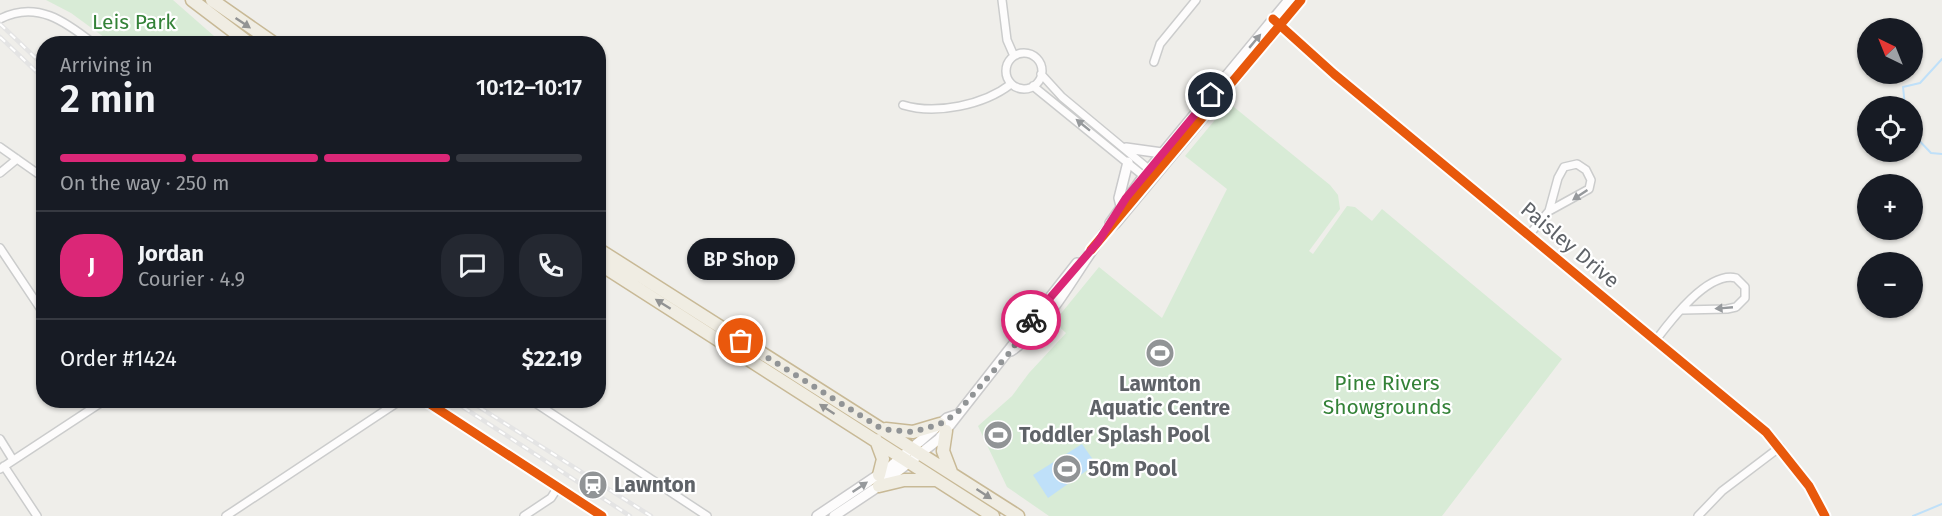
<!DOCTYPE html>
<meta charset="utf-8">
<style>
:root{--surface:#171b24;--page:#242831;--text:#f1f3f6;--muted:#9ea1a6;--line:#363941;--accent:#db2777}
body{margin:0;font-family:"Fira Sans",sans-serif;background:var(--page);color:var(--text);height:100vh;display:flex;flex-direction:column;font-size:22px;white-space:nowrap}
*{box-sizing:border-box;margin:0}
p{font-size:20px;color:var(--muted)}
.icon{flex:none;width:33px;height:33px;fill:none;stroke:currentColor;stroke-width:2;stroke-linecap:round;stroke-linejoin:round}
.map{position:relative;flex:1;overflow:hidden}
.side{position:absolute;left:36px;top:36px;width:570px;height:372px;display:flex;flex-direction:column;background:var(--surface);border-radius:24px;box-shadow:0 2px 4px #0004}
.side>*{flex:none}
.needle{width:39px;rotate:317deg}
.controls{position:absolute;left:1857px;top:18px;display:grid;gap:12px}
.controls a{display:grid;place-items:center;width:66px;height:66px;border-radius:50%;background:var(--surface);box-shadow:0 2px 4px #0004;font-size:30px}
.pin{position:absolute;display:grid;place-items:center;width:51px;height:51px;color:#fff;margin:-26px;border:3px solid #fff;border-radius:50%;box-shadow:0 2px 6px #0007}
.courier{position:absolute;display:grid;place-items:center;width:60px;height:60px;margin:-30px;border:4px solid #db2777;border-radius:50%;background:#fff;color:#222;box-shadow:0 2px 8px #0007}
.bubble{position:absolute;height:42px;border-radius:21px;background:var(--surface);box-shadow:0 2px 4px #0004;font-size:20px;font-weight:600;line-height:42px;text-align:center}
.summary em{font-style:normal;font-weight:600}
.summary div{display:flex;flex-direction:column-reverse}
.summary{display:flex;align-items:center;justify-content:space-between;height:102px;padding:0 24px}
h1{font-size:39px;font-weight:600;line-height:45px}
.bar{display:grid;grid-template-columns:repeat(4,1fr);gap:9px 6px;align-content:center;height:72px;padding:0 24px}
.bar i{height:8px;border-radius:4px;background:var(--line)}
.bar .active{background:var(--accent)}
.bar p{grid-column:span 4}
.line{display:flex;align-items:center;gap:15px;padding:0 24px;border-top:2px solid var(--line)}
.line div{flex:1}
.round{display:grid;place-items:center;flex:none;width:63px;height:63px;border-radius:24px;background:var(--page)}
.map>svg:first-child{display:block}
</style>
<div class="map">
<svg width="1942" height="516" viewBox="0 0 1942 516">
<rect width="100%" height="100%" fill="#efeeea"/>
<path fill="#d8ebd6" d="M46,0h127l49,43h-110l-41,-30z
M1229,103l101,82 8,10 2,14 -31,42 4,3 34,-48 8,1 17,14 10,-12 180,150 -120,157h-393l-42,-29 -29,-61 34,-30 17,-23 37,-40 -12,-11 45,-55 63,51 65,-129 -42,-33z"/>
<path fill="#bfe0f9" d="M1082,444l14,20 -48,34 -15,-23z"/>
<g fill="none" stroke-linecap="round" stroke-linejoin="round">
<path stroke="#bfe0f9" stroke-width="2" d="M1905,106l-2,-19 17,-4 22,-24
M1912,133l19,20 11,1
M1913,516l29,-12"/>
<g stroke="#cbcccc" stroke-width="10">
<path id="street" d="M1002,0l5,40 7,16
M0,19c36,-19 65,2 94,25
M1277,22l57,52 432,358 43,54 16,30
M1006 71a18 18 0 1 1 36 0a18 18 0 1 1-36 0Z
M1154,62l6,-18 36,-44
M1041,74l21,23 89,74
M1033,86l107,87 8,3
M903,105c33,10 81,0 108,-21
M0,147l44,31
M0,173l17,-14
M1529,235l20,-24 9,-33 6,-11 13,-3 9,6 5,10 -2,9 -40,22
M0,248l44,66
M1656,340c15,-20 52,-69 80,-62l9,9v11l-9,9 -9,2 -45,1
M424,400l178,116
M531,400l176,116
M0,439l13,21
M4,466l33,50
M0,469l105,-69
M226,516l175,-116
M524,516l27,-18 7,-11
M1698,516l24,-25 58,-44"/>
</g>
<g stroke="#cacacb" stroke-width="12">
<path id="secondary" d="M1126,148l36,5
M1121,206l-2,-8 9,-36
M1110,223l35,-49 144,-174
M1011,351c40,-26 66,-83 95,-120l10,-8 185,-223
M817,516l73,-49 57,-49 9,-3
M834,516l45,-30 60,-47 138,-176"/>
</g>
<g stroke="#c8b996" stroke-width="15">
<path id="highway" d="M192,0l58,44
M212,0l63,44
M598,249l420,267
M598,263l395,253
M886,429l27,3 27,-8
M946,431l-3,20 8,21
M876,440l7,19 -4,16
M879,486l25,-6h32"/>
</g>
<use href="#street" stroke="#fdfcfc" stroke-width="7"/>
<use href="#secondary" stroke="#fdfcfc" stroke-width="9"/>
<use href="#highway" stroke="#f0ede3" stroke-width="12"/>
<g stroke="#e4e4e4" stroke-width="4.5">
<path id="rail" d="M0,24l44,42
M0,37l44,42
M452,400l178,116
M468,400l183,116"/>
</g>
<use href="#rail" stroke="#fff" stroke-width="2" stroke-dasharray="7" stroke-linecap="butt"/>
<g stroke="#fff" stroke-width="13">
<path id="cycleway" d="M1273,19l61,55 432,358 43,54 16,30
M1091,250l210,-250
M424,400l178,116"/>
</g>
<use href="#cycleway" stroke="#e8590c" stroke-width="9"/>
</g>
<defs><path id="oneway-solid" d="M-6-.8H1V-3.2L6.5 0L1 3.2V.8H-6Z" transform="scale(1.5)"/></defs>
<g fill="#929393">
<use href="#oneway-solid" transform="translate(243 23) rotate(34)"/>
<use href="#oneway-solid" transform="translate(663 304) rotate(-148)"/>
<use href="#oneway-solid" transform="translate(827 409) rotate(-147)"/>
<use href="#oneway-solid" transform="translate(984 494) rotate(33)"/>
</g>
<g fill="#96999c">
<use href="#oneway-solid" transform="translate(1255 41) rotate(-50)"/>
<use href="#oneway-solid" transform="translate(1083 125) rotate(-141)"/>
<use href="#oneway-solid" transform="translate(1580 195) rotate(146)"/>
<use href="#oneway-solid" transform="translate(1724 308) rotate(175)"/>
<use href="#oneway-solid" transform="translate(860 487) rotate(-34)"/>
</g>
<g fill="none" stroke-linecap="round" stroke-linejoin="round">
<path stroke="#919496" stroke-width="6" stroke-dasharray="0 10.8" d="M741,341l141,88 31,3 27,-8 16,-10 55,-63 20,-31"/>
<path stroke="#db2777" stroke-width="8" d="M1031,320l67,-78 28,-44 85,-103"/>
</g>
<defs>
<g id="stadium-disc" transform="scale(1.5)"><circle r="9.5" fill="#919496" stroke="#fff"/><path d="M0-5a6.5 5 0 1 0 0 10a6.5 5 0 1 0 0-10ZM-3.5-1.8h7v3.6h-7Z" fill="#fff"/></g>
<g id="station-disc" transform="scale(1.5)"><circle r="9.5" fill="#919496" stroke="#fff"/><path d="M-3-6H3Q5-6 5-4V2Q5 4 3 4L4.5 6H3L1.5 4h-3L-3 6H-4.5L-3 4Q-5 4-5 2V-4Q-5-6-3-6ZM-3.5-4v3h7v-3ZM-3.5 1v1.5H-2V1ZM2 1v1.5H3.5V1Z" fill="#fff"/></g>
</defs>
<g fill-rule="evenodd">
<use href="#stadium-disc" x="1160" y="353"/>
<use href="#stadium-disc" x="998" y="435"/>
<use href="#stadium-disc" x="1067" y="469"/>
<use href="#station-disc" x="593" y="485"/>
</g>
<g text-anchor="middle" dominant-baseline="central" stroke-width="4.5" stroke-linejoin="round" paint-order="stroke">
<g font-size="21" fill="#348238" stroke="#fff">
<text x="134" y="22">Leis Park</text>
<text x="1387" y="383">Pine Rivers<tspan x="1387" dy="24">Showgrounds</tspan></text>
</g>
<g font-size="21" fill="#5f6368" stroke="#fff">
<text transform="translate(1570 245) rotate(40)">Paisley Drive</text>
</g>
<g font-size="21" font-weight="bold" fill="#5f6368" stroke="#fff" text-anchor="start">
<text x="1160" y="384" text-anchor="middle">Lawnton<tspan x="1160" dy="24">Aquatic Centre</tspan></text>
<text x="1019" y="435">Toddler Splash Pool</text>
<text x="1088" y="469">50m Pool</text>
<text x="614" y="485">Lawnton</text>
</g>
</g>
</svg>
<div class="controls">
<a><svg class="needle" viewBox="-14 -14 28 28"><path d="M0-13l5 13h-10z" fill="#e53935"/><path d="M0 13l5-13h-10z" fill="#9ea1a6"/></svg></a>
<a><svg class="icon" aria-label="locate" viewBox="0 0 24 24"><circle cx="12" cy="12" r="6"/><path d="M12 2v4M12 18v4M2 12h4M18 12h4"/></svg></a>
<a>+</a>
<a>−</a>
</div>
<div class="pin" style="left:741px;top:341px;background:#ea580c"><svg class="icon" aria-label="bag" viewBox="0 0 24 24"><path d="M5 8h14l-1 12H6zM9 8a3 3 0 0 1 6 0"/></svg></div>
<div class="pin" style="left:1211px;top:95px;background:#1f2937"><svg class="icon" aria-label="home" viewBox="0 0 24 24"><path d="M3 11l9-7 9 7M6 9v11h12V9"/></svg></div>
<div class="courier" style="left:1031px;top:320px"><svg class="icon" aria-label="bike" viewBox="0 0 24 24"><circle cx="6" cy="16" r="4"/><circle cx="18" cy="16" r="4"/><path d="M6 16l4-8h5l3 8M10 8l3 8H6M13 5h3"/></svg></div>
<div class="bubble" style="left:687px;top:238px;width:108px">BP Shop</div>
<section class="side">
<div class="summary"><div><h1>2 min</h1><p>Arriving in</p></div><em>10:12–10:17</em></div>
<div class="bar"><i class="active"></i><i class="active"></i><i class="active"></i><i></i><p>On the way · 250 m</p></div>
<div class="line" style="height:108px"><b class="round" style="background:var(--accent);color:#fff">J</b><div><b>Jordan</b><p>Courier · 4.9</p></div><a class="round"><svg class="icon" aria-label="chat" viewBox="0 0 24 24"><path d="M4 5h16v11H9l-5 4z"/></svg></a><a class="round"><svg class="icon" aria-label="phone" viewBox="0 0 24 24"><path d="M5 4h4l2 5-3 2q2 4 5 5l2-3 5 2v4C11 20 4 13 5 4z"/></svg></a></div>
<div class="line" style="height:78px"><div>Order #1424</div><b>$22.19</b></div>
</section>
</div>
